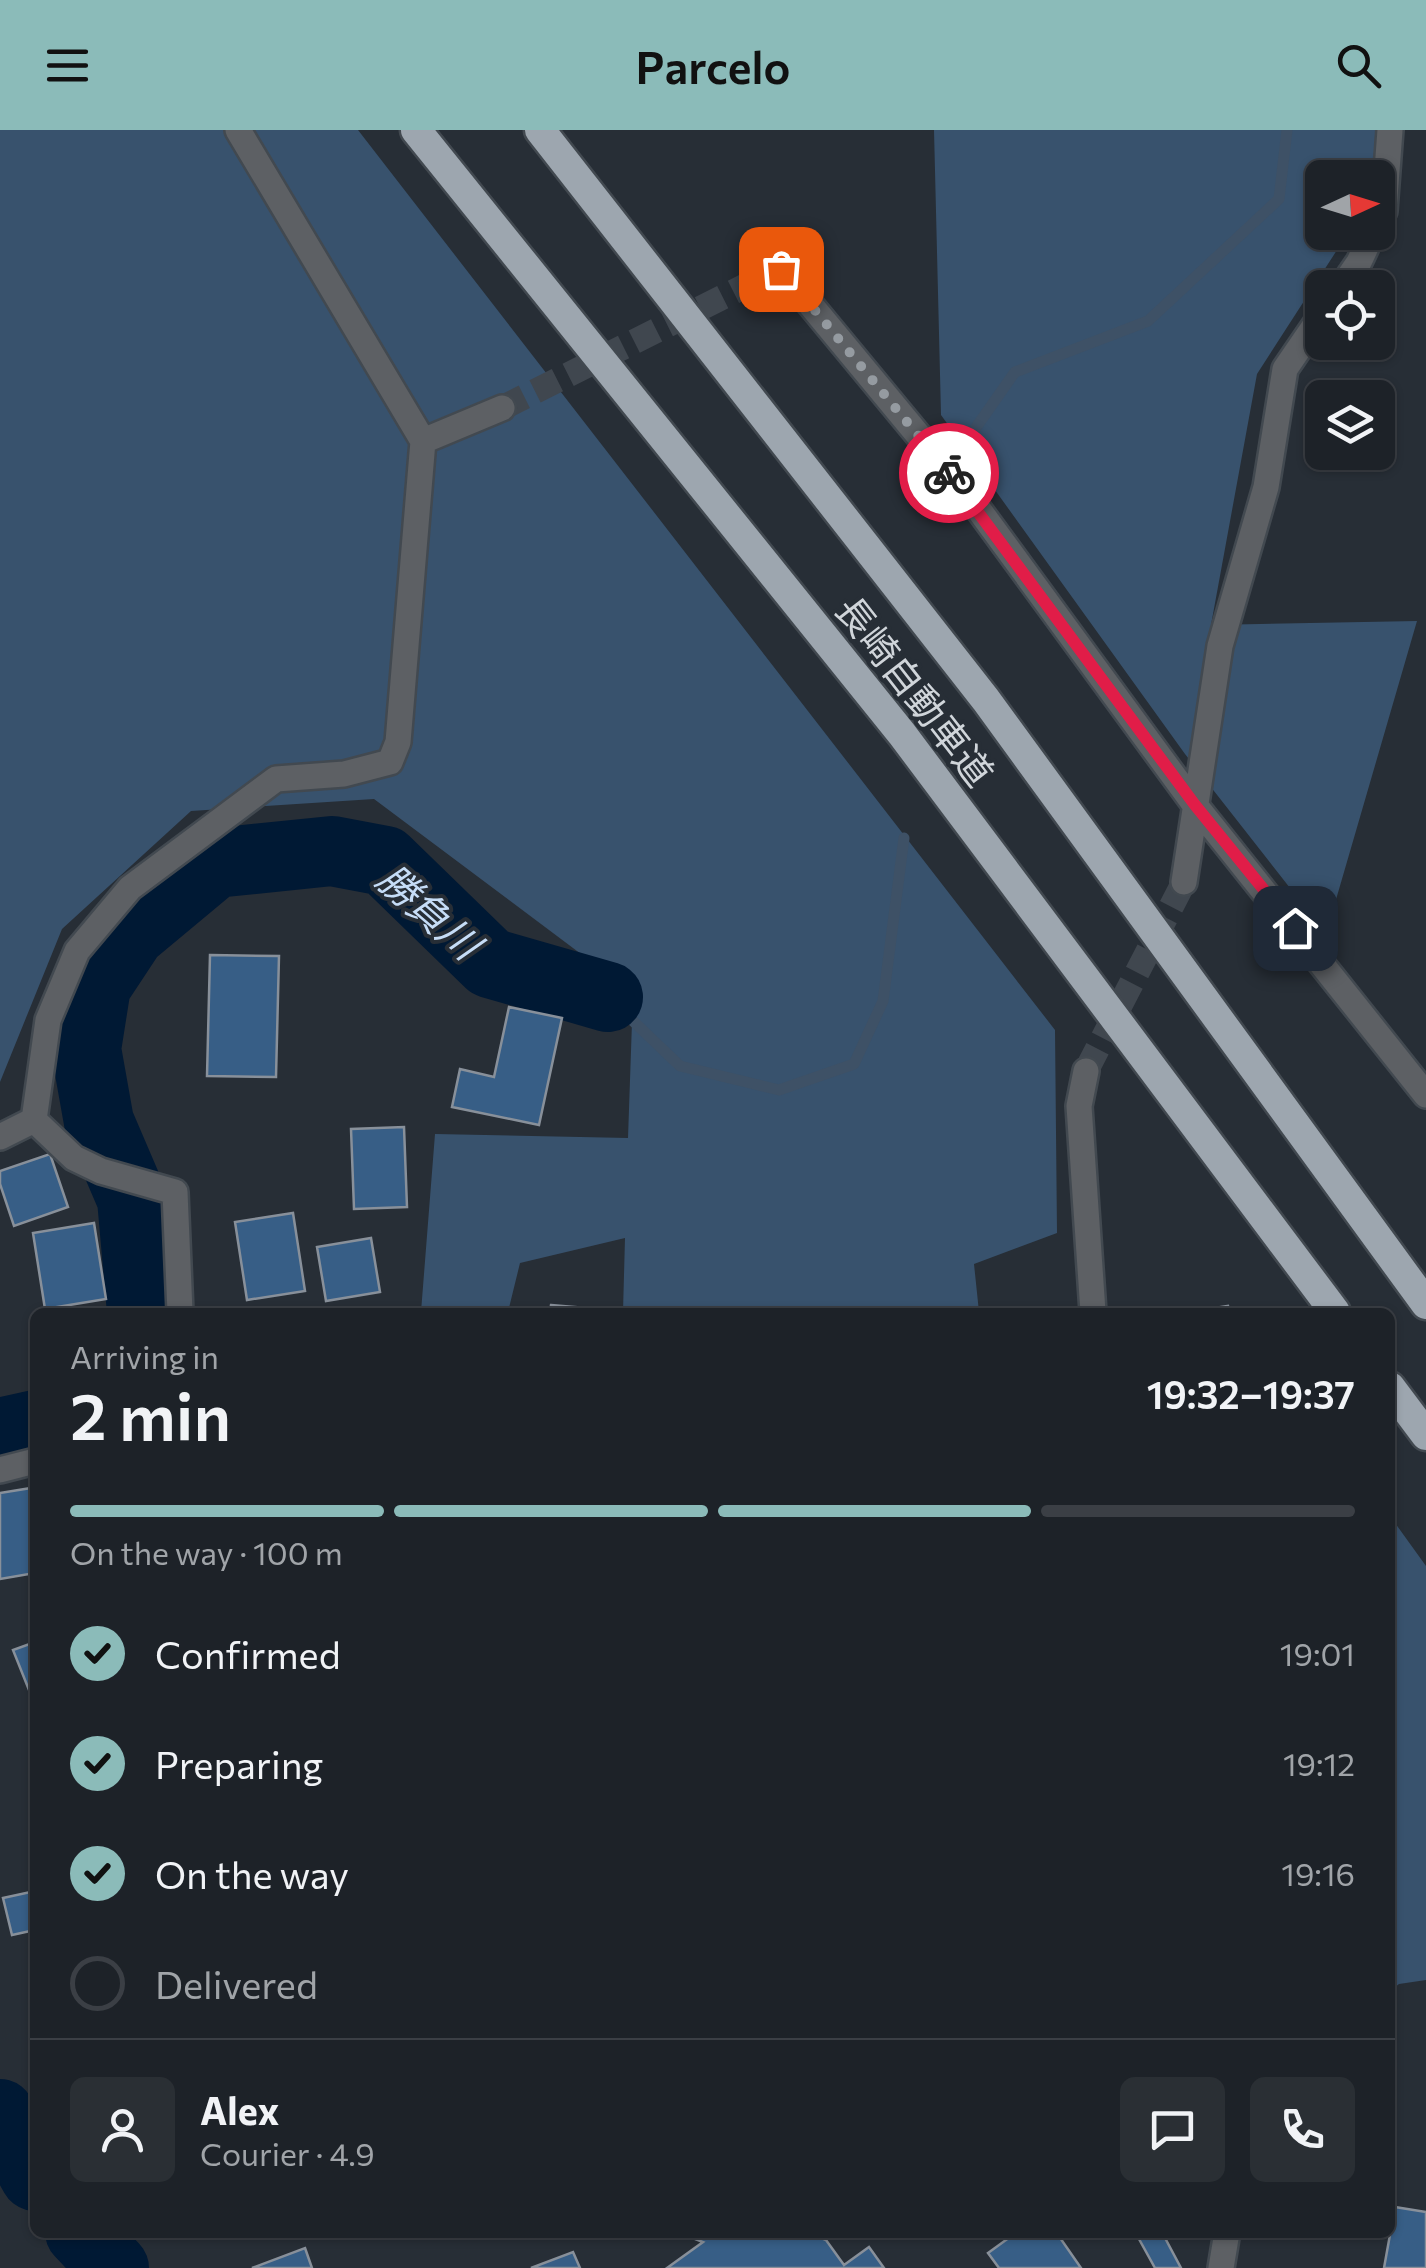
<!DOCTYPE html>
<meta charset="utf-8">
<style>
:root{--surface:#1d2228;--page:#2a2f34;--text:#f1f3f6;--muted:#a0a4a8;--line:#3b3f45;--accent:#8bbbb9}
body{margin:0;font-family:Commissioner,"Noto Sans JP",sans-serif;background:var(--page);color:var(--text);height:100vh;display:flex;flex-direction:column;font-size:38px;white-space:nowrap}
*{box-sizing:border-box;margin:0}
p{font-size:32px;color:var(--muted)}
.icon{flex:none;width:55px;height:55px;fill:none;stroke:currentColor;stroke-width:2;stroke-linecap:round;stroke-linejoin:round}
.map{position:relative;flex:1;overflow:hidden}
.details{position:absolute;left:30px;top:1178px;width:1365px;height:930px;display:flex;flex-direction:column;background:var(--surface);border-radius:15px;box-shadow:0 2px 8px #0004,0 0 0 2px var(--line)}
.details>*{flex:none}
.needle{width:65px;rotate:86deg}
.tools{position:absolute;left:1305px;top:30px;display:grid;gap:20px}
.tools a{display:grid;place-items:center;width:90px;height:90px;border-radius:15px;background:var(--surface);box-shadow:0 2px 8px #0004,0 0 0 2px var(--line);font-size:50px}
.pin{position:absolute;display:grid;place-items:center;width:85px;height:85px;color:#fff;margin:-42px;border-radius:20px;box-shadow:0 5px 15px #0006}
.courier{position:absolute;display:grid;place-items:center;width:100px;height:100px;margin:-50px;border:8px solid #e11d48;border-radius:50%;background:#fff;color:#222;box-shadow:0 2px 12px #0007}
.headline em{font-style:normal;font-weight:600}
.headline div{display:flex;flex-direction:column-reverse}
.headline{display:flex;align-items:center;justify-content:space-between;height:170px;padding:0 40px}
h1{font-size:65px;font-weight:600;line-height:75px}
.bar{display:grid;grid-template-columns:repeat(4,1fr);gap:15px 10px;align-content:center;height:120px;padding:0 40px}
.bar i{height:12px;border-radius:8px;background:var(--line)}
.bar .selected{background:var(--accent)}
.bar p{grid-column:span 4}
.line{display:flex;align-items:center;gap:25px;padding:0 40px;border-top:2px solid var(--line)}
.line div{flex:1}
.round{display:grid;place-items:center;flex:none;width:105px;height:105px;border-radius:15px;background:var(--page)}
ol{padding:0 40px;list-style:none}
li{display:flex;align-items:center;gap:30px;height:110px}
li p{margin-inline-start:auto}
li .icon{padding:10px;border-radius:50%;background:var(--accent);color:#111;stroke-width:4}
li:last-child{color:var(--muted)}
li i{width:55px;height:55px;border:5px solid var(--line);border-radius:50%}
header{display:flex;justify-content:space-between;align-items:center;height:130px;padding:0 40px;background:var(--accent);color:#111;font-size:45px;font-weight:600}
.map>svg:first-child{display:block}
</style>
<header><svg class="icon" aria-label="menu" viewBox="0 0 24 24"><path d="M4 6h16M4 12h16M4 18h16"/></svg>Parcelo<svg class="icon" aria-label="search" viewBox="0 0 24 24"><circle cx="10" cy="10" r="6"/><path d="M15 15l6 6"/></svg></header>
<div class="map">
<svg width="1426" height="2138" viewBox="0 0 1426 2138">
<rect width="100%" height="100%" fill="#272e36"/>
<path fill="#38526d" d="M0,0h358l697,900 2,203 -83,31 5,48h-356l2,-74 -105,25 -12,49h-87l14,-178 193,4 5,-145 -259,-194 -183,12 -129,118 -62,153z
M934,0h450l-6,48h-56v54l26,1 -91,141 -46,251 206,-4 -91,313 -141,-180 -244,-339z
M1390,1386l36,50v414l-27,4 -9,7z"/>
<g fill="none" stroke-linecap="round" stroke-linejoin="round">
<path stroke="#3e5166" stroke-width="11" d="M963,316l52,-74 133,-51 131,-122 8,-69
M608,867l72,69 99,24 75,-26 29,-63 21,-163"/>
<path stroke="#001934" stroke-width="70" d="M142,1182l-10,-113 -33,-77 -13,-73 10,-63 35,-53 84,-70 117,-12 53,10 105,102 118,34
M0,1303l35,-8
M0,1984l35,62
M80,2102l34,36"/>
</g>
<path fill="#375e86" stroke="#88909a" stroke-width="2.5" d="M210,825l69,1 -3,121 -69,-1z
M509,877l53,11 -23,107 -87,-18 8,-38 34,8z
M404,997l3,80 -53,2 -3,-80z
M50,1024l18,53 -54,19 -14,-42v-13z
M293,1083l12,78 -58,9 -12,-78z
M94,1093l12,76 -61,10 -12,-76z
M371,1108l9,54 -54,9 -9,-54z
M551,1175l58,5v2h-59z
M1228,1176l2,6h-35v-1z
M31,1358l4,26v59l-35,6v-86z
M35,1512v63l-22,-55z
M35,1761v39l-23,5 -9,-37z
M1395,2077l31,5v56h-42z
M677,2102h129l20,8 18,25 25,-18 15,21h-217l36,-26z
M1017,2102h39l25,36h-82l-11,-15z
M1151,2102h20l-7,4 17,32h-26l-16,-29z
M305,2118l7,20h-60z
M573,2122l7,16h-49z"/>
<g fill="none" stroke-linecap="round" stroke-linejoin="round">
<path stroke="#40474f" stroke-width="25" stroke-dasharray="25 12" stroke-linecap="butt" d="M502,278l251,-126
M1086,941l98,-189"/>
<g stroke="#424950" stroke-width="30">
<path id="minor" d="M1378,94l6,-13 6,-81
M753,152l28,-13 190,230 224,306 231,290
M1341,158l18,-26 14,-30
M423,311l79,-33
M1184,752l36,-236 46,-159 19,-118 37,-54
M1086,941l-7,35 14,206
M34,990l14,-100 29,-69 53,-63 146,-109 68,-5 46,-12 8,-20 25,-301 -185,-311
M34,990l40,38 27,13 74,21 5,120
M0,1007l34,-17
M0,1340l35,-9
M1221,2138l6,-36"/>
</g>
<g stroke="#424950" stroke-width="35">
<path id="highway" d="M416,0l486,604 433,578
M540,0l446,570 440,604
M1390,1257l36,48"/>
</g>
<use href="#minor" stroke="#5d6064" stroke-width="25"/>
<use href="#highway" stroke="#9da6af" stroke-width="30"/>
</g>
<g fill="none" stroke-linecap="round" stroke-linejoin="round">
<path stroke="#959ba1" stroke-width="10" stroke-dasharray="0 18" d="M781,139l168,204"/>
<path stroke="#e11d48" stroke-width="12" d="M949,343l246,332 100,123"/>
</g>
<g text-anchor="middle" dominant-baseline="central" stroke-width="8" stroke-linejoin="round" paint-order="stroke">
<g font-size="38" fill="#d0d5da" stroke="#272e36">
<text transform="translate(916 560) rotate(52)">長崎自動車道</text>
</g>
<g font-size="40" font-style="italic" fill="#c6ddf7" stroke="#272e36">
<text transform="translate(430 780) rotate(41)">勝負川</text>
</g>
</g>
</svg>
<div class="tools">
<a><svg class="needle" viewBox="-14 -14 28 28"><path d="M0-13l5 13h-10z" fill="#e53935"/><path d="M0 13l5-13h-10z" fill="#a0a4a8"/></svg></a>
<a><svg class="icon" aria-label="locate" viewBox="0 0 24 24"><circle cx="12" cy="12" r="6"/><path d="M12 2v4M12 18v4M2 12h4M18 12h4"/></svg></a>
<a><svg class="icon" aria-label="layers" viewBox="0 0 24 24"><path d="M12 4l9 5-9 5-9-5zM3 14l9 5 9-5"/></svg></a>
</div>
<div class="pin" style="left:781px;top:139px;background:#ea580c"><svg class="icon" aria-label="bag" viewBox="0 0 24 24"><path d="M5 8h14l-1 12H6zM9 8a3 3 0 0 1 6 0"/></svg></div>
<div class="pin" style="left:1295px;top:798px;background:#1f2937"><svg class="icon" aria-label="home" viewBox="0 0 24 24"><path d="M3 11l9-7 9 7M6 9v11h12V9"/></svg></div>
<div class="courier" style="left:949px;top:343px"><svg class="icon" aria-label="bike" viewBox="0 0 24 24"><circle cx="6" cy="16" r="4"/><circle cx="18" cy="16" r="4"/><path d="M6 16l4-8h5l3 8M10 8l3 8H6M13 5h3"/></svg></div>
<section class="details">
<div class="headline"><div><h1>2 min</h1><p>Arriving in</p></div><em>19:32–19:37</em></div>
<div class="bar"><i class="selected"></i><i class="selected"></i><i class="selected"></i><i></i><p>On the way · 100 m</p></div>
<ol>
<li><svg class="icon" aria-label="check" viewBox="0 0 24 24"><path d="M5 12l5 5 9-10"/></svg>Confirmed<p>19:01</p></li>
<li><svg class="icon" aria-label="check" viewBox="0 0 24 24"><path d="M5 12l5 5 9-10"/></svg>Preparing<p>19:12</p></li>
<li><svg class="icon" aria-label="check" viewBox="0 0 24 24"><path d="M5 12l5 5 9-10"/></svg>On the way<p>19:16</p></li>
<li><i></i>Delivered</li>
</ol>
<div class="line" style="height:180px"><a class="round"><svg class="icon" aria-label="person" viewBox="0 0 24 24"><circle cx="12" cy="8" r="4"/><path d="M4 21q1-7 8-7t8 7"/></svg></a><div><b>Alex</b><p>Courier · 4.9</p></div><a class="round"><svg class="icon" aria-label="chat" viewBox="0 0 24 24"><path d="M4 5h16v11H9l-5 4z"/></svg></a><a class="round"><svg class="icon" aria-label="phone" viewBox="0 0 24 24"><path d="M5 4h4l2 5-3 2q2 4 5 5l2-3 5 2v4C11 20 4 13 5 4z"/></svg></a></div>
</section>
</div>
